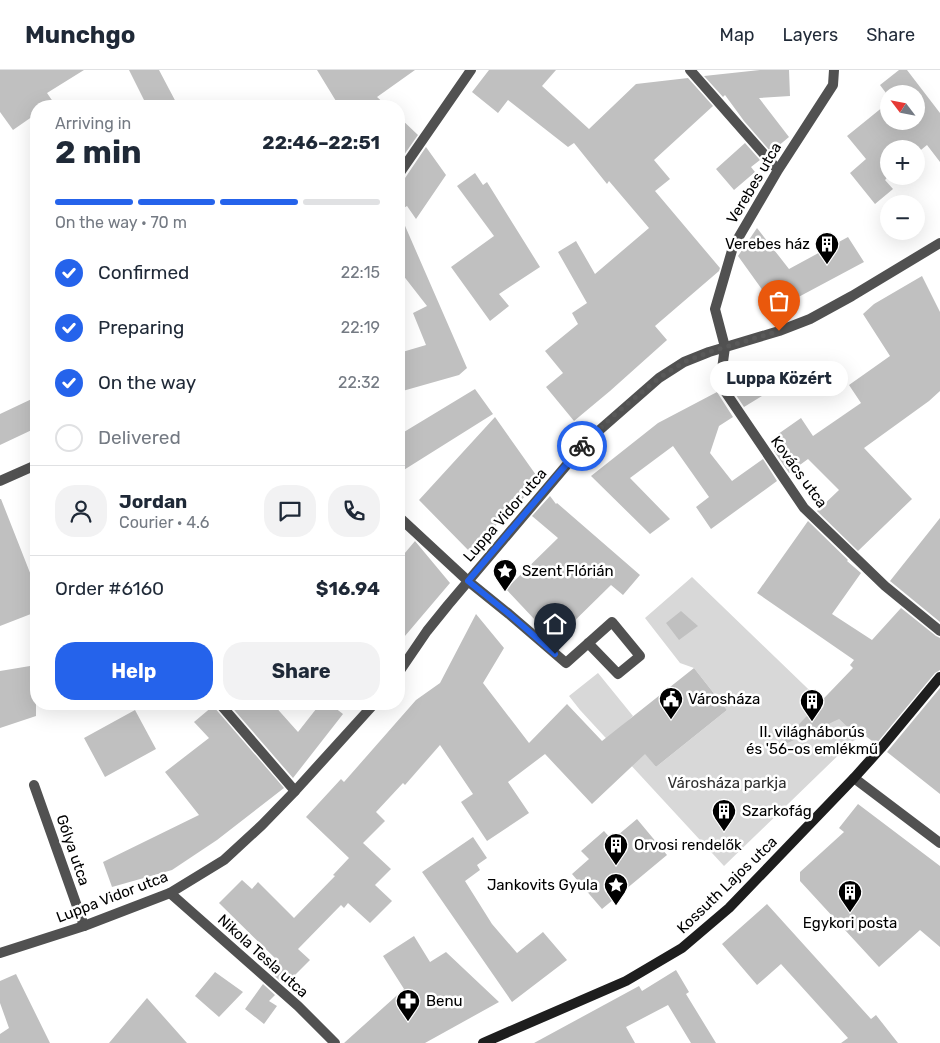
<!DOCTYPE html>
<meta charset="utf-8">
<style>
:root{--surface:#fff;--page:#f2f2f3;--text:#1f2937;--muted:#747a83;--line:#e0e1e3;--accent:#2563eb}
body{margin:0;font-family:Rubik,sans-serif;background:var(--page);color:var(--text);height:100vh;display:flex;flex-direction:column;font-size:19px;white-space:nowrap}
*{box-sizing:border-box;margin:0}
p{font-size:16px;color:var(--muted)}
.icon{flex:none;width:28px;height:28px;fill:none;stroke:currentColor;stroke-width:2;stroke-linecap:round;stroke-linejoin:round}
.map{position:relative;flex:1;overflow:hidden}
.sheet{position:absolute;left:30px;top:30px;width:375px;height:610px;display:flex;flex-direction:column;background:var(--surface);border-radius:20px;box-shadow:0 5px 20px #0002}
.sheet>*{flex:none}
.needle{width:32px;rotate:302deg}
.controls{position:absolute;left:880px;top:15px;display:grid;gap:10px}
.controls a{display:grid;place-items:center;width:45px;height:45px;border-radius:50%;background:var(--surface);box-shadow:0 5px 20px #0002;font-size:25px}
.pin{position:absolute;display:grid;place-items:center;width:42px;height:42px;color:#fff;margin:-51px -21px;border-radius:50% 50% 50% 0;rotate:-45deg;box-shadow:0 0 5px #0007}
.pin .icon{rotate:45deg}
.courier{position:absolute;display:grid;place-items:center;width:50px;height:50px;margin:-25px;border:4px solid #2563eb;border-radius:50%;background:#fff;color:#222;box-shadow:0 1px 6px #0007}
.bubble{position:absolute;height:35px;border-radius:18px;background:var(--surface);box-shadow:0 5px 20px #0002;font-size:16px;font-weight:700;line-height:35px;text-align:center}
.headline em{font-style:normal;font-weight:700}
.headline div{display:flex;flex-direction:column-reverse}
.headline{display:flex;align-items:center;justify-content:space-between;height:85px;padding:0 25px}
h1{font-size:32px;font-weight:700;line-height:38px}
.bar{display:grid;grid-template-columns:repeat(4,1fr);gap:8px 5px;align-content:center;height:60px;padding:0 25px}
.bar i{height:6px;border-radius:4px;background:var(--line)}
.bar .current{background:var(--accent)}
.bar p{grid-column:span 4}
.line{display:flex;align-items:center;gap:12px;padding:0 25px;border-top:1px solid var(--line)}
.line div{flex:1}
.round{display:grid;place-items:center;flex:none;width:52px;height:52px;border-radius:20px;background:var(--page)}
ol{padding:0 25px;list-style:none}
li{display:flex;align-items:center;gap:15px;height:55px}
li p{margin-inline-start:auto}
li .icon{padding:5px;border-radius:50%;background:var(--accent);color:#fff;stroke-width:4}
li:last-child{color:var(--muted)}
li i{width:28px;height:28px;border:2px solid var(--line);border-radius:50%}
.action{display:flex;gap:10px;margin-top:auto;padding:10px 25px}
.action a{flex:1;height:58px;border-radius:20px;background:var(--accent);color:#fff;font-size:20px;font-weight:700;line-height:58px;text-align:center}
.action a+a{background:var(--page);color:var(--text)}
header{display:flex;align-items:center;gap:30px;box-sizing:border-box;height:70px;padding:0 25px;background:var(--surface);border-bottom:1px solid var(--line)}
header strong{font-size:24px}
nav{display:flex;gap:28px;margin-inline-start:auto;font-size:18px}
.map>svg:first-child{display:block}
</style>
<header>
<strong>Munchgo</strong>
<nav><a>Map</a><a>Layers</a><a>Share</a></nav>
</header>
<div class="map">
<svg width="940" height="973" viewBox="0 0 940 973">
<rect width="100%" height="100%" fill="#fff"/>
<path fill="#d8d8d8" d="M692,507l167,161 -6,3 -129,125 -144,-156 -11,-14 29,-23 35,43 -10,9 33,42 71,-57 -33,-42 -14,-5 -35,-45z"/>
<path fill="#c0c0c0" d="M0,0h84l-37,23 9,13h-20v8l-23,16 -13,-18z
M129,0h30l19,36h-31z
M317,0h98l-38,27 10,9h-48z
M489,0h67l-14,16 47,43 47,-45 52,-6 25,28 -59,54 16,19 -15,12 65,77 -1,3 -64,55 12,14 -57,51 -36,30 -28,-34 17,-14 -18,-22 33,-27 -6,-11 15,-10 -29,-51 18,-11 19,33 54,-46 -40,-47 -2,3 -33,-41 -6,4 -60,-47 -10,13 -26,-21z
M760,0h29l1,26 -31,2 30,39 -18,15 -27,-31 -19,-26 -2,2 -19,-21z
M899,0h8l33,43v49l-13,-17 -11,9v-5h-27v27l-4,4 8,9 -18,15 -25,-31 16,-14 -19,-23 42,-34v19h27v-27h-27v3l-9,-12z
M399,47l19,18 -19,27z
M745,73l15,17 -9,7 4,5 -21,18 -18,-21z
M426,77l20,28 -30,44 -9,-13 -8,5v-30l6,-3z
M475,103l8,12 4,-3 53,85 -41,27 10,12 -19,15 -39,-54 43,-31 -37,-50z
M399,142l68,156 -8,7 -60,17v-39l27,-8 -13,-32 14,-7 -28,-36z
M757,158l32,41 59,-32 16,25 -88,47 -38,-53z
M922,206l18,36v79l-11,10 -65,47 48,51 -54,52 -41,-40 22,-21 -31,-31 -19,14 -15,-22 3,-3 -6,-9 30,-21 12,18 48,-33 -12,-18 41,-29 -27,-42 11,-10z
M758,297l14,23 -28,17 -14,-21 3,-1 -2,-3z
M475,319l18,25 -94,59v-38z
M717,322l16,25 -14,9 -9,27 22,28 31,-22 14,22 -66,48 -15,-22 13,-10 -36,-51 -43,32 40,41 -20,15 -59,-58 67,-53z
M36,327v31l-36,17v-31z
M495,347l41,58 -5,4 5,5 -18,20 -4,-4 -14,21 -29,32 -52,-53z
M550,426l6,8 1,-1 83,72 -17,20 -12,-10 -54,53 -18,-18 -3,1 -30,-32 52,-51 -26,-22z
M0,429h1l35,89v24l-36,14z
M940,448v104l-50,-41z
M808,451l40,39 -1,1 14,12 -29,41 40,26 29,-32 35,28 4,2v32l-5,3 -59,71 -13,-10 -4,4 -20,-19 -58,27 -1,-2 73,-76 -3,-3 4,-5 -97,-67z
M415,471l35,42 -51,60v-83z
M681,541l17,15 -19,14 -13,-17z
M476,544l28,34 -21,35 46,60 38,-39 35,37 92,-73 33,42 -71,57 -11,-13 -53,50 -47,-50 -37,28 21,31 -42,28 -26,-39 12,-8 -33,-49 -35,40 -2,-2 -27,29 9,9 -22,22 28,26 -16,16 17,16 -22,22 -22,-20 -4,5 -3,-3 -43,44 12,11 -25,25 -14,-12 8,-11 -60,-59 23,-23 10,9 6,-7 36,36 41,-42 -2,-1 16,-17 -43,-41 35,-38 3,3 72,-82 24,-17z
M36,595v51l-36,12v-57z
M940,618v106l-53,-42z
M229,634h44l25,28 22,-28h10l13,10 -50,64z
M213,636l71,82 -67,52 -45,30 -60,17 -9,-25 96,-47 -34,-43 44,-34 -15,-16z
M135,640l21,39 -51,28 -21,-39z
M858,734l82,62v81l-20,-17 -41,37 -79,-86v-9l44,-40 -5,-4z
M637,749l30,36 -65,54 -30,-35 17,-15 -8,-8 23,-20 8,9z
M473,767l14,21 -10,7 3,5 -15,11 27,43 25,29 26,-21 24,28 -55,42 -90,-130z
M767,834l104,115 5,-4 22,28h-57l7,-5 -67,-74 -24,21 -35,-41z
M414,866l16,26 16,-10 53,50 -74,41h-81l60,-54 -21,-33z
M676,900l13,22 -3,2 30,49h-25l-23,-38 -42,22 9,16h-101l105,-57 3,5z
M215,902l28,20 -24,25 -24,-21z
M16,904l34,69h-50v-9l9,-6 -9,-25v-22z
M263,914l12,11 -6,6 8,5 -13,18 -19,-15z
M147,928l40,45h-78z"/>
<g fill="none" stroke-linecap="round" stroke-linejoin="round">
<path stroke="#515151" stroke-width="10" d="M468,511l41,33 57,49 46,-41 28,34 -22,18 -30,-31
M220,634l75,87
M854,708l86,65"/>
<path stroke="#515151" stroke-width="10" d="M690,0l88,100
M834,0l-1,15 -55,85 -45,77 -18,62 10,38 -5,37 84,124 81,78 55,45
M399,447l69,64
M34,715l50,141
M170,823l128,113 37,37"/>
<path stroke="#515151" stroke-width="10" d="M399,104l72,-104
M0,411l36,-16
M399,602l28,-41 21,-26 139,-164 72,-63 25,-16 25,-10 70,-21 31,-12 42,-23 88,-53
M0,883l84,-27 86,-33 54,-33 38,-35 33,-34 79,-87"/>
<path stroke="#1e1e1e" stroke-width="10" d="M483,973l143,-62 56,-33 47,-40 125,-130 27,-30 59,-71"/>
</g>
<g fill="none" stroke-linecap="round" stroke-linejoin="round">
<path stroke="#595959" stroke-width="5" stroke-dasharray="0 9" d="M582,376l31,-30 46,-38 25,-16 25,-10 70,-21"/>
<path stroke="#2563eb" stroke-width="6" d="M555,584l-46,-40 -41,-33 114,-135"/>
</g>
<defs>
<g id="building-pin" transform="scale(1.25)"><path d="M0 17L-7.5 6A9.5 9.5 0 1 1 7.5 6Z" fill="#000" stroke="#fff"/><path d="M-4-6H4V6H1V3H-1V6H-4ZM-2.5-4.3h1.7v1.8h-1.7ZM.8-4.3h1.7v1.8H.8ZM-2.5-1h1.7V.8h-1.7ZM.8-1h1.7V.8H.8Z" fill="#fff"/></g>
<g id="sight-pin" transform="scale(1.25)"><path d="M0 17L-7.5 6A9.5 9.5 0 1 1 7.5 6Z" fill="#000" stroke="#fff"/><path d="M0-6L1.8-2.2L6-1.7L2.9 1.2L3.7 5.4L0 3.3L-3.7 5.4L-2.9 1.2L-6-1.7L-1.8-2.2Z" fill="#fff"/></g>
<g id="civic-pin" transform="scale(1.25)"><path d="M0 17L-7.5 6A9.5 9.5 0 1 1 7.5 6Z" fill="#000" stroke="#fff"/><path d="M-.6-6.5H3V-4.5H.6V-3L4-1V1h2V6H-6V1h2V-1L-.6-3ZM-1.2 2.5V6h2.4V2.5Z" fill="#fff"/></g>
<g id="pharmacy-pin" transform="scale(1.25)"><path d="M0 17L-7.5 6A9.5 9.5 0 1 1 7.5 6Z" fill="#000" stroke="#fff"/><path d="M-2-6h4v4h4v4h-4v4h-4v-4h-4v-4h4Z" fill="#fff"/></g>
</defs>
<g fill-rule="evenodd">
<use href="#building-pin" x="827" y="174"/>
<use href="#sight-pin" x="505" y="501"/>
<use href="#civic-pin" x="671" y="629"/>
<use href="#building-pin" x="812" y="631"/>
<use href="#building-pin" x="724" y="741"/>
<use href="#building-pin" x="616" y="775"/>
<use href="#sight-pin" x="616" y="815"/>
<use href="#building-pin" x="850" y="822"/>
<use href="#pharmacy-pin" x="408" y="931"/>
</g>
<g text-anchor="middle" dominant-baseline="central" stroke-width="5" stroke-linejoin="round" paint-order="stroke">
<g font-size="15" fill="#000" stroke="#fff">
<text transform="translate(754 113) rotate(-59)">Verebes utca</text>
<text transform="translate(799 402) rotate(54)">Kovács utca</text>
<text transform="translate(505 445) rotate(-49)">Luppa Vidor utca</text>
<text transform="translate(73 780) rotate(71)">Gólya utca</text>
<text transform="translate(727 815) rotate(-44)">Kossuth Lajos utca</text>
<text transform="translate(112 827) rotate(-21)">Luppa Vidor utca</text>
<text transform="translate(263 886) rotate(42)">Nikola Tesla utca</text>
</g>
<g font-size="15" fill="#000" stroke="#fff" text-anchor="start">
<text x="810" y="174" text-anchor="end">Verebes ház</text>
<text x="522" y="501">Szent Flórián</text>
<text x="688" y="629">Városháza</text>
<text x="812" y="662" text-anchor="middle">II. világháborús<tspan x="812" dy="17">és '56-os emlékmű</tspan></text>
<text x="742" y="741">Szarkofág</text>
<text x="634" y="775">Orvosi rendelők</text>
<text x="598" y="815" text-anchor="end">Jankovits Gyula</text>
<text x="850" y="853" text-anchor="middle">Egykori posta</text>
<text x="426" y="931">Benu</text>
</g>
<g font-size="15" fill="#2f2f2f" stroke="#fff">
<text x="727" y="713">Városháza parkja</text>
</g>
</g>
</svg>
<div class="controls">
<a><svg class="needle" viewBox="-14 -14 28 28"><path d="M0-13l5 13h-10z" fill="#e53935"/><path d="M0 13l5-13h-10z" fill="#747a83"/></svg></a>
<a>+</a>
<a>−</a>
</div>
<div class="pin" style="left:779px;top:261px;background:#ea580c"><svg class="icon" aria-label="bag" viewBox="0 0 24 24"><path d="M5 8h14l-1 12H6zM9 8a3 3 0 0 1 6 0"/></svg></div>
<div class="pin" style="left:555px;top:584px;background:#1f2937"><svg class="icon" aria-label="home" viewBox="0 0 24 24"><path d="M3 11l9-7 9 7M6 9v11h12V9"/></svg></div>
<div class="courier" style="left:582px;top:376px"><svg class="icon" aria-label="bike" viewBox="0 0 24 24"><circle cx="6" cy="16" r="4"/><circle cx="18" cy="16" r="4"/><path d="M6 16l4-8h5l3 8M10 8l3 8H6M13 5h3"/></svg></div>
<div class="bubble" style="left:710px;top:291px;width:138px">Luppa Közért</div>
<section class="sheet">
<div class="headline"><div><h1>2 min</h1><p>Arriving in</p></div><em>22:46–22:51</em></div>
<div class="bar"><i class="current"></i><i class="current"></i><i class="current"></i><i></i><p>On the way · 70 m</p></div>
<ol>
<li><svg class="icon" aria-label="check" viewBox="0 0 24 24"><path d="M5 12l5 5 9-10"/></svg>Confirmed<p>22:15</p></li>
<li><svg class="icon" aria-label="check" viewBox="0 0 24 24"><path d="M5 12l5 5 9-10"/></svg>Preparing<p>22:19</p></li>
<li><svg class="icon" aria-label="check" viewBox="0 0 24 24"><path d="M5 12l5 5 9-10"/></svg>On the way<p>22:32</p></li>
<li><i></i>Delivered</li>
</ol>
<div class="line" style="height:90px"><a class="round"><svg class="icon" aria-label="person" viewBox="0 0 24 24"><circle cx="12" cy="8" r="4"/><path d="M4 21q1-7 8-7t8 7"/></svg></a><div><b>Jordan</b><p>Courier · 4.6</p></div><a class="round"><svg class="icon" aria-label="chat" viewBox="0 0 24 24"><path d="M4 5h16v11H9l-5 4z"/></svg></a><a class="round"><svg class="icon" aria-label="phone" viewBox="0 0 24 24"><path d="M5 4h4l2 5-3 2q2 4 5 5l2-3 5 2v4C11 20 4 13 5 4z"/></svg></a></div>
<div class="line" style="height:65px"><div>Order #6160</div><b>$16.94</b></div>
<div class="action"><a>Help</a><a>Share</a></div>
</section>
</div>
